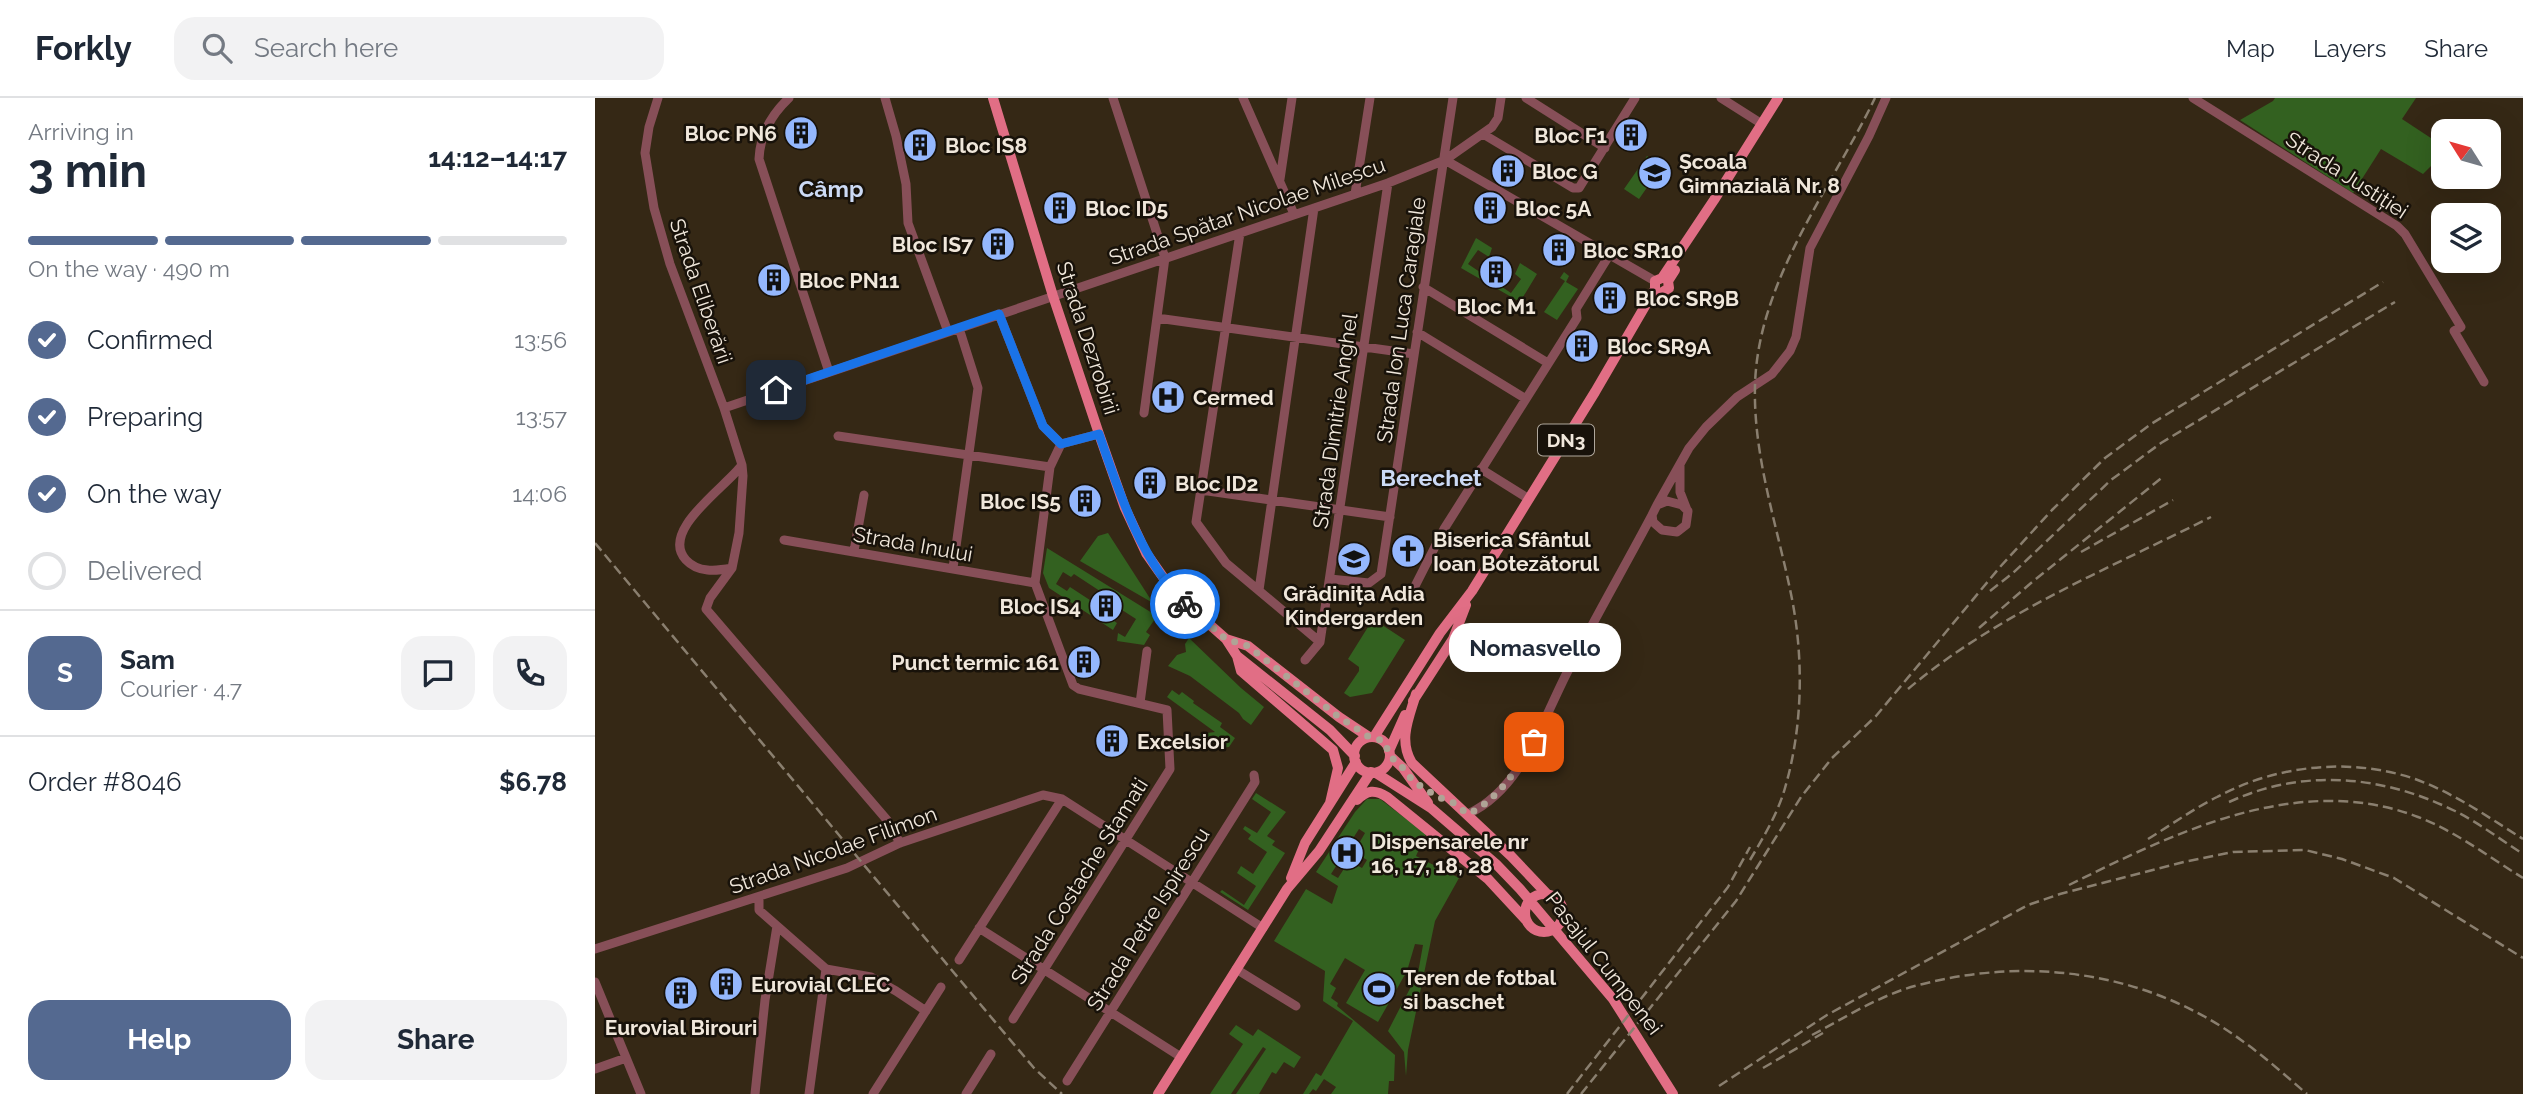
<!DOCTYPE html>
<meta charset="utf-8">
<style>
:root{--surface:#fff;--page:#f2f2f3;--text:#1f2937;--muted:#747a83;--line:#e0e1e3;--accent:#546990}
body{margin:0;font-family:Raleway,sans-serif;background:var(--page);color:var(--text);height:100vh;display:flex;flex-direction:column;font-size:26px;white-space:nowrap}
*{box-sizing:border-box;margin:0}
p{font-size:23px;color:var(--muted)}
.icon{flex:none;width:38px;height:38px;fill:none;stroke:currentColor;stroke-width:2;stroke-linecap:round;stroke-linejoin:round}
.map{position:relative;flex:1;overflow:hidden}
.panel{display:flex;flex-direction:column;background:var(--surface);width:595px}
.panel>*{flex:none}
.needle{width:46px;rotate:307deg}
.tools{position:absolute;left:1836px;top:21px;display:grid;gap:14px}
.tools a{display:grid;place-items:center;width:70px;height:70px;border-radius:14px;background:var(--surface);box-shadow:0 7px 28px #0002;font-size:35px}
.pin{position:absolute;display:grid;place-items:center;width:60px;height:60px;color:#fff;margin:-30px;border-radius:14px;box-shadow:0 4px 10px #0006}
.courier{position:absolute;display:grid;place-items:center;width:70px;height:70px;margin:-35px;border:5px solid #1a73e8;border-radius:50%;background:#fff;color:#222;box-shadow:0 2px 9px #0007}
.bubble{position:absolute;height:49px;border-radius:21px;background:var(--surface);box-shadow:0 7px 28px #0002;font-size:23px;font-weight:700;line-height:49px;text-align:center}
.overview em{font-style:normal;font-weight:700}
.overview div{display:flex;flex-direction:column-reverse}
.overview{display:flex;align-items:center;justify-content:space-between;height:119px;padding:0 28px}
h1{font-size:46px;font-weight:700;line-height:52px}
.bar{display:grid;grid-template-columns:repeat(4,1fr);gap:10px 7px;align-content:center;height:84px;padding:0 28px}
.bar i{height:9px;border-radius:5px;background:var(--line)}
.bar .selected{background:var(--accent)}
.bar p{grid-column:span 4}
.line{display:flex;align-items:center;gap:18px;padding:0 28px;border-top:2px solid var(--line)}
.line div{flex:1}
.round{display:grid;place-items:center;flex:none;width:74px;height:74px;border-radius:21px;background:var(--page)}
ol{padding:0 28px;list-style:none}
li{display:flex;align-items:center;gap:21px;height:77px}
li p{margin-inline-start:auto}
li .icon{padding:7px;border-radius:50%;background:var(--accent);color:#fff;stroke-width:4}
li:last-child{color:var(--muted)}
li i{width:38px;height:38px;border:4px solid var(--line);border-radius:50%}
.action{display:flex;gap:14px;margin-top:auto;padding:14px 28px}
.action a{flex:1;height:80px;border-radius:21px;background:var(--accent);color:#fff;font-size:28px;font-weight:700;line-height:80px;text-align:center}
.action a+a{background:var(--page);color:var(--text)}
header{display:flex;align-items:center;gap:42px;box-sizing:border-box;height:98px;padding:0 35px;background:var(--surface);border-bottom:2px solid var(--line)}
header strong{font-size:33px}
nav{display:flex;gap:38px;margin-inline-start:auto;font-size:24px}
.search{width:490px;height:63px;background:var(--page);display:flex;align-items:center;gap:18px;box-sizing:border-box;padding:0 24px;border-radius:21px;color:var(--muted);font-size:26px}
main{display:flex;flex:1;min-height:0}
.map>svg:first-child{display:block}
</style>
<header>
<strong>Forkly</strong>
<div class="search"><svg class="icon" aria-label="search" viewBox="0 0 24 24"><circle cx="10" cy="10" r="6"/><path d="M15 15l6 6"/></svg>Search here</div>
<nav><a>Map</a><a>Layers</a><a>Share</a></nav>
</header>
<main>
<section class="panel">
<div class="overview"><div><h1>3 min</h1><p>Arriving in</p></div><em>14:12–14:17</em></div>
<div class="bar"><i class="selected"></i><i class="selected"></i><i class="selected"></i><i></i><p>On the way · 490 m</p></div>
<ol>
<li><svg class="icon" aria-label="check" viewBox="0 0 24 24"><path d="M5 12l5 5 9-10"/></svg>Confirmed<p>13:56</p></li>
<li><svg class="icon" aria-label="check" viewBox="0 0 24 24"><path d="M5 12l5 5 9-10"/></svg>Preparing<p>13:57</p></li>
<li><svg class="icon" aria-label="check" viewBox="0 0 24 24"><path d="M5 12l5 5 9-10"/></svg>On the way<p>14:06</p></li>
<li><i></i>Delivered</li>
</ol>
<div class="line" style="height:126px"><b class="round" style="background:var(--accent);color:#fff">S</b><div><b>Sam</b><p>Courier · 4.7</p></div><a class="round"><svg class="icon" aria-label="chat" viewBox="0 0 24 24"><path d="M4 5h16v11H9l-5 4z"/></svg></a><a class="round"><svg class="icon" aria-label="phone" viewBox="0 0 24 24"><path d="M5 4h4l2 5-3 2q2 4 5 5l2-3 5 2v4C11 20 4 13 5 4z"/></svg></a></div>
<div class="line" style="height:91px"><div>Order #8046</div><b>$6.78</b></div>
<div class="action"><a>Help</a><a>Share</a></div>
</section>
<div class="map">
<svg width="1928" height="996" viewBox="0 0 1928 996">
<rect width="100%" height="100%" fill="#352815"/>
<path fill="#336120" d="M1680,0h141l-14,21 41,27v8l-20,20 -42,-25 -28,44 -113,-73 33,-19z
M1052,58l15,10 -23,33 -15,-10z
M881,140l16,10 -3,9 -11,-7 -10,14 43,29 10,-14 -6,-5 5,-11 17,11 -17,28 -59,-34z
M969,174l5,4 -3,6 12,7 -21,31 -13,-8 21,-31 -5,-3z
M513,435l45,70 -73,-42 18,-25z
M452,450l110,68 -11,16 4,3 -6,10 -27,-4 1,-8 7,4 11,-18 -31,-20 1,-4 -32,-21 -3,3 -8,-5 -7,12 11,7 3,-4 26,17 -1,4 22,15 -4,7 -64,-42 -6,-15z
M778,521l32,21 -33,53 -22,4 -6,-4 15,-22v-4l-11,-8z
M594,540l52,50 23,19 -13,18 -8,-6 -4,-6 -49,-37 -22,-10 9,-11 9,-3 -1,-8z
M577,592l7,5 3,-3 12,9 -1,2 29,20 -2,4 15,11 -6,9 -10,1 -2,-7 -16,2 -1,-9 15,-2 -48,-35z
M661,695l30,19 -19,24 8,5 -3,4 13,8 -37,57 -28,-18 2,-2 22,15 12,-19 -19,-13 4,-7 12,8 14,-22 -19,-13 3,-4 -8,-6 2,-3 12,7 14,-21 -19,-13z
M772,701h13l46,35 -10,22 43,22 -24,43 -27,129 -2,26 -2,-24 -16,-21 30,-58 5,-28 -8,-1 -8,27 -29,51 -32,-19 19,-33 -20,-12 -15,26 6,4 -5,10 7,5 -1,3 58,49 -1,26h-5l-1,13h-57l5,-7 -12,-8 -8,12 -3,-2 -4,5h-6l13,-21 5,3 32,-55 -30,-20 2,-30 -51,-30 32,-52 26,15 6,-18 -22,-14 17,-26 7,4 -2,4 4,3 -11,17 7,4 11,-17 13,7 5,-8 -13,-8 11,-19 -6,-4 -11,17 -3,-2 -2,2 -7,-5 19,-29z
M641,927l17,11 5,-7 43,28 -7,11 -10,-6 -8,12 -4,-2 -13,22h-23l30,-45 -3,-2 -32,47h-21l33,-50 -14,-10z"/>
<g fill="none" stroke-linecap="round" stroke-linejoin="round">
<path stroke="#874f58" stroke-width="9" d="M63,0l-9,29 -4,26 9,55 16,56 54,144 18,57 1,11 -4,57 -7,35 -22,30 -4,11 181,211 13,23
M194,0c-18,17 -29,36 -30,61l70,213
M290,0l11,38 10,48 2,39 40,109
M518,0l52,160 -21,155
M648,0l51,116
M931,0l79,50
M1126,0l41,26
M1598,0l204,128 8,8 56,93 -7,4 30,51
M888,36l90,54h6l56,-90
M850,62l47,-33 6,-9 3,-20
M685,81l12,-81
M760,96l15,-96
M645,135l-44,289 30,41 94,79
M828,189l125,76
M404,216l44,112 18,18
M562,220l257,36
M822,234l109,67
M129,310l664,-225 57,-23 210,121
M243,338l212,31
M466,346l38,-10
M1085,368v26l7,18
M886,371l48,30
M606,392l189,27
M1072,403l15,4 6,6 -2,14 -9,7 -15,-2 -9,-8 -1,-7 5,-10z
M1062,407l32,-57 17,-21 31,-30 35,-23 18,-23 6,-14 14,-89 59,-112 17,-38
M189,442l251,43
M259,453l10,-56
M137,470c-16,3 -34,5 -46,-8 -27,-29 40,-73 56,-95
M358,470l25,-180 -19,-60
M735,481l39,4 12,-9 72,-476
M664,492l55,-382
M817,494l32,-63 133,-211 -1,-9 34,-55
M710,562l15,-18 68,-459
M545,605l7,-52
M873,716c56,-26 75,-97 102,-147 26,-51 55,-101 82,-152
M164,799v13l67,59 45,8 25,14 30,20
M384,830l202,129
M0,851l252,-81 53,-25 143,-48 19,4 201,129
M364,862l103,-161
M641,871l60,37
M0,884l46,112
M418,921l157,-250 -3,-59 -88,-21 -6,-4 -38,-102 15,-116 11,-23
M0,971l31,-11
M472,983l188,-299 -1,-7
M160,996l10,-94 12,-74
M214,996l17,-125
M278,996l68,-107
M371,996l25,-40"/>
<path stroke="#e16e85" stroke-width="10" d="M398,0l60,198 46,138 26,74 21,45 29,41 51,45 11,17 93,74 25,26
M1060,191v-8l7,-3 52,-78 64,-102
M1060,204l6,-9 8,-5 -1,-7 7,-11
M631,541l22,7 91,71 30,20
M642,558l4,15 92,79 5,18 -8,35
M821,596c-7,24 -18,46 -4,69l99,93 36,38
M818,603l40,-62 13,-34
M779,639l66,-104 32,-42 123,-199 60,-103
M759 657a18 18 0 1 1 36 0a18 18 0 1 1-36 0Z
M794,653l16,-36
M795,658l13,12 25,35
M781,675l55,35 65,56 24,25 93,110 60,95
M762,702c10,-10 18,-11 30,-3l101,82 38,41
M696,780l14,-35 51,-81
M930 815a19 19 0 1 1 38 0a19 19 0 1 1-38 0Z
M563,996l129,-205 32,-38 52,-79"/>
<path stroke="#8a7f6f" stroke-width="2.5" stroke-dasharray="10 5" stroke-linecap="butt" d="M0,445l406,486 33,39 28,26
M1486,454l92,-52
M1395,493l23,-18 98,-93 50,-37 234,-141
M1384,530l52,-45 133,-107
M1313,591c89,-75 200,-120 303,-172
M1634,704c74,-34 153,-27 226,9 24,12 46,29 68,43
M1553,741c23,-14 45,-30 69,-42 59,-32 134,-40 198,-18 39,14 73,38 108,60
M1155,762c13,-22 28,-47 35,-72 18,-62 19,-131 6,-194 -14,-69 -38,-138 -36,-209 3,-105 76,-196 120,-287
M1474,787c105,-52 230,-114 349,-68 37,14 71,40 105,61
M1217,937c36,-19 71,-42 111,-51 109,-28 227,-11 318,56 23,16 45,36 66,54
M1168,970l60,-35
M1124,988l108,-71 201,-110 32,-11 124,-32 49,-10 72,-2 37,9 52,19 129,80
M972,996l161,-207 22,-40
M986,996l155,-193 65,-104 31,-39 44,-42 124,-149 52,-57 53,-52 46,-34 232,-142"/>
</g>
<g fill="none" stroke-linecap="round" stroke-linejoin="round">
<path stroke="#afa496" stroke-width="7" stroke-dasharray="0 12.6" d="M590,506l41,35 22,7 91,71 30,20 15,4 6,15 13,12 10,13 25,16 14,5 16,12c30,-14 48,-44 66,-72"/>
<path stroke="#1a73e8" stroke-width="9" d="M181,292l223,-76 44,112 18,18 38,-10c21,60 40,123 86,170"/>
</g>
<defs>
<g id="building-disc" transform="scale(1.75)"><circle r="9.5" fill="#94b7fd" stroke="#18120a"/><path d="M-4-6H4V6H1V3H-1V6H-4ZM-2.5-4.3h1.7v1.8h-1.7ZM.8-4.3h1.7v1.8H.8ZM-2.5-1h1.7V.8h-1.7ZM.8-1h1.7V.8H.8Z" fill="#111"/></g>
<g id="school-disc" transform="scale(1.75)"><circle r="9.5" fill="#94b7fd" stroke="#18120a"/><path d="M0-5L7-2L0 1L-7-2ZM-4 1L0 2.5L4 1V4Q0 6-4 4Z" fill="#111"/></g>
<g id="hospital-disc" transform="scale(1.75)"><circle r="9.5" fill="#94b7fd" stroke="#18120a"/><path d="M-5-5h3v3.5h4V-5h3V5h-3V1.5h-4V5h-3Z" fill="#111"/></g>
<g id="church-disc" transform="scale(1.75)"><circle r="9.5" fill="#94b7fd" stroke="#18120a"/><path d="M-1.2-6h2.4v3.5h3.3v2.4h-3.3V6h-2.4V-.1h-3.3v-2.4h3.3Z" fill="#111"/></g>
<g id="stadium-disc" transform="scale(1.75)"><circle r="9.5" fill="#94b7fd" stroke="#18120a"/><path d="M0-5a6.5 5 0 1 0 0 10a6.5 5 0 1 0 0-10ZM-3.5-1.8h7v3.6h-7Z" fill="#111"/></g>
</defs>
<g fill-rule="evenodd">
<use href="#building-disc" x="206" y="35"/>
<use href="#building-disc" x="1036" y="37"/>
<use href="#building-disc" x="325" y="47"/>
<use href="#building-disc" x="913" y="73"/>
<use href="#school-disc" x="1060" y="75"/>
<use href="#building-disc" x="465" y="110"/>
<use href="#building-disc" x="895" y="110"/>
<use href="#building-disc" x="403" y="146"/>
<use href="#building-disc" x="964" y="152"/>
<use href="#building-disc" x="901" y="174"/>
<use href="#building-disc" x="179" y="182"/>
<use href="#building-disc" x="1015" y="200"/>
<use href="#building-disc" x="987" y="248"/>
<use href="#hospital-disc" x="573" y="299"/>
<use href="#building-disc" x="555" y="385"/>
<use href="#building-disc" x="490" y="403"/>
<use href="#church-disc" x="813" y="453"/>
<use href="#school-disc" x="759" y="461"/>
<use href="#building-disc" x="511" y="508"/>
<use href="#building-disc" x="489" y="564"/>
<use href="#building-disc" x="517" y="643"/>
<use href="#hospital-disc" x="752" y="755"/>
<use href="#building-disc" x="131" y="886"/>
<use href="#stadium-disc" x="784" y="891"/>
<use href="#building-disc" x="86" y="895"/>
</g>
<g text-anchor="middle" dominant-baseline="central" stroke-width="5" stroke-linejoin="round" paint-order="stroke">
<rect fill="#18120a" stroke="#afa79c" stroke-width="2" x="943" y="326.5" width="56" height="31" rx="5"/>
<g font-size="19" font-weight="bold" fill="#f0e7db">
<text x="971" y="342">DN3</text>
</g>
<g font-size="21" font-weight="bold" fill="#f0e7db" stroke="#18120a" text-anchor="start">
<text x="182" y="35" text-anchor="end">Bloc PN6</text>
<text x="1012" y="37" text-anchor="end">Bloc F1</text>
<text x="350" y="47">Bloc IS8</text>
<text x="1084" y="63">Școala<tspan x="1084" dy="24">Gimnazială Nr. 8</tspan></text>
<text x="937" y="73">Bloc G</text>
<text x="490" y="110">Bloc ID5</text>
<text x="920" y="110">Bloc 5A</text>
<text x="378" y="146" text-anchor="end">Bloc IS7</text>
<text x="988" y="152">Bloc SR10</text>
<text x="204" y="182">Bloc PN11</text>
<text x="1040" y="200">Bloc SR9B</text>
<text x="901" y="208" text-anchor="middle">Bloc M1</text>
<text x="1012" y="248">Bloc SR9A</text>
<text x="598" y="299">Cermed</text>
<text x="580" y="385">Bloc ID2</text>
<text x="466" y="403" text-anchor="end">Bloc IS5</text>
<text x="838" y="441">Biserica Sfântul<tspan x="838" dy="24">Ioan Botezătorul</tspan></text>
<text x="759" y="495" text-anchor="middle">Grădinița Adia<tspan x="759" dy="24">Kindergarden</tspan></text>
<text x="486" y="508" text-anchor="end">Bloc IS4</text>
<text x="464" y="564" text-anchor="end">Punct termic 161</text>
<text x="542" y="643">Excelsior</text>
<text x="776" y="743">Dispensarele nr<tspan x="776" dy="24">16, 17, 18, 28</tspan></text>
<text x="808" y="879">Teren de fotbal<tspan x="808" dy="24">si baschet</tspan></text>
<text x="156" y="886">Eurovial CLEC</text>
<text x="86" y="929" text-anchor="middle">Eurovial Birouri</text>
</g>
<g font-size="21" fill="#f0e7db" stroke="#18120a">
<text transform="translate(1752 77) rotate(33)">Strada Justiției</text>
<text transform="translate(652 113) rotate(-19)">Strada Spătar Nicolae Milescu</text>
<text transform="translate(106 193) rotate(71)">Strada Eliberării</text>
<text transform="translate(806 222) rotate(-82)">Strada Ion Luca Caragiale</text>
<text transform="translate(493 240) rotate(72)">Strada Dezrobirii</text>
<text transform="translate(740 323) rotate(-82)">Strada Dimitrie Anghel</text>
<text transform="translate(318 446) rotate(10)">Strada Inului</text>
<text transform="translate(238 752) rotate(-20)">Strada Nicolae Filimon</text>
<text transform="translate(484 783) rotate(-58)">Strada Costache Stamati</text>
<text transform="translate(553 821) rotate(-58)">Strada Petre Ispirescu</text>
<text transform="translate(1009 865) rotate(52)">Pasajul Cumpenei</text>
</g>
<g font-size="23" font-weight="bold" fill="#ccdaf5" stroke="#18120a">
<text x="236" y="90">Câmp</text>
<text x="836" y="379">Berechet</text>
</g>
</g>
</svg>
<div class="tools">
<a><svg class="needle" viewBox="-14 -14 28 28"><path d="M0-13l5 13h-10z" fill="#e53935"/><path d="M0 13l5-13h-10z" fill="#747a83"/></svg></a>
<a><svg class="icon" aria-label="layers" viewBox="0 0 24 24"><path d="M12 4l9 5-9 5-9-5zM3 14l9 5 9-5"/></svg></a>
</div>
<div class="pin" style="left:939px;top:644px;background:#ea580c"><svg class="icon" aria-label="bag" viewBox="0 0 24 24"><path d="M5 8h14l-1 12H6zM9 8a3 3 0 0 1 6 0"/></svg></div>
<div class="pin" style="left:181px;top:292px;background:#1f2937"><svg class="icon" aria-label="home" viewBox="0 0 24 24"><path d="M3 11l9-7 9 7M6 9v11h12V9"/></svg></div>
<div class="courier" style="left:590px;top:506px"><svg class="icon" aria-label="bike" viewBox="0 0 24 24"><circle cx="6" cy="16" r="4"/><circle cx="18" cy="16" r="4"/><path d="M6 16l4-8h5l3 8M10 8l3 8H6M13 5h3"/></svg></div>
<div class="bubble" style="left:854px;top:525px;width:172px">Nomasvello</div>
</div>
</main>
